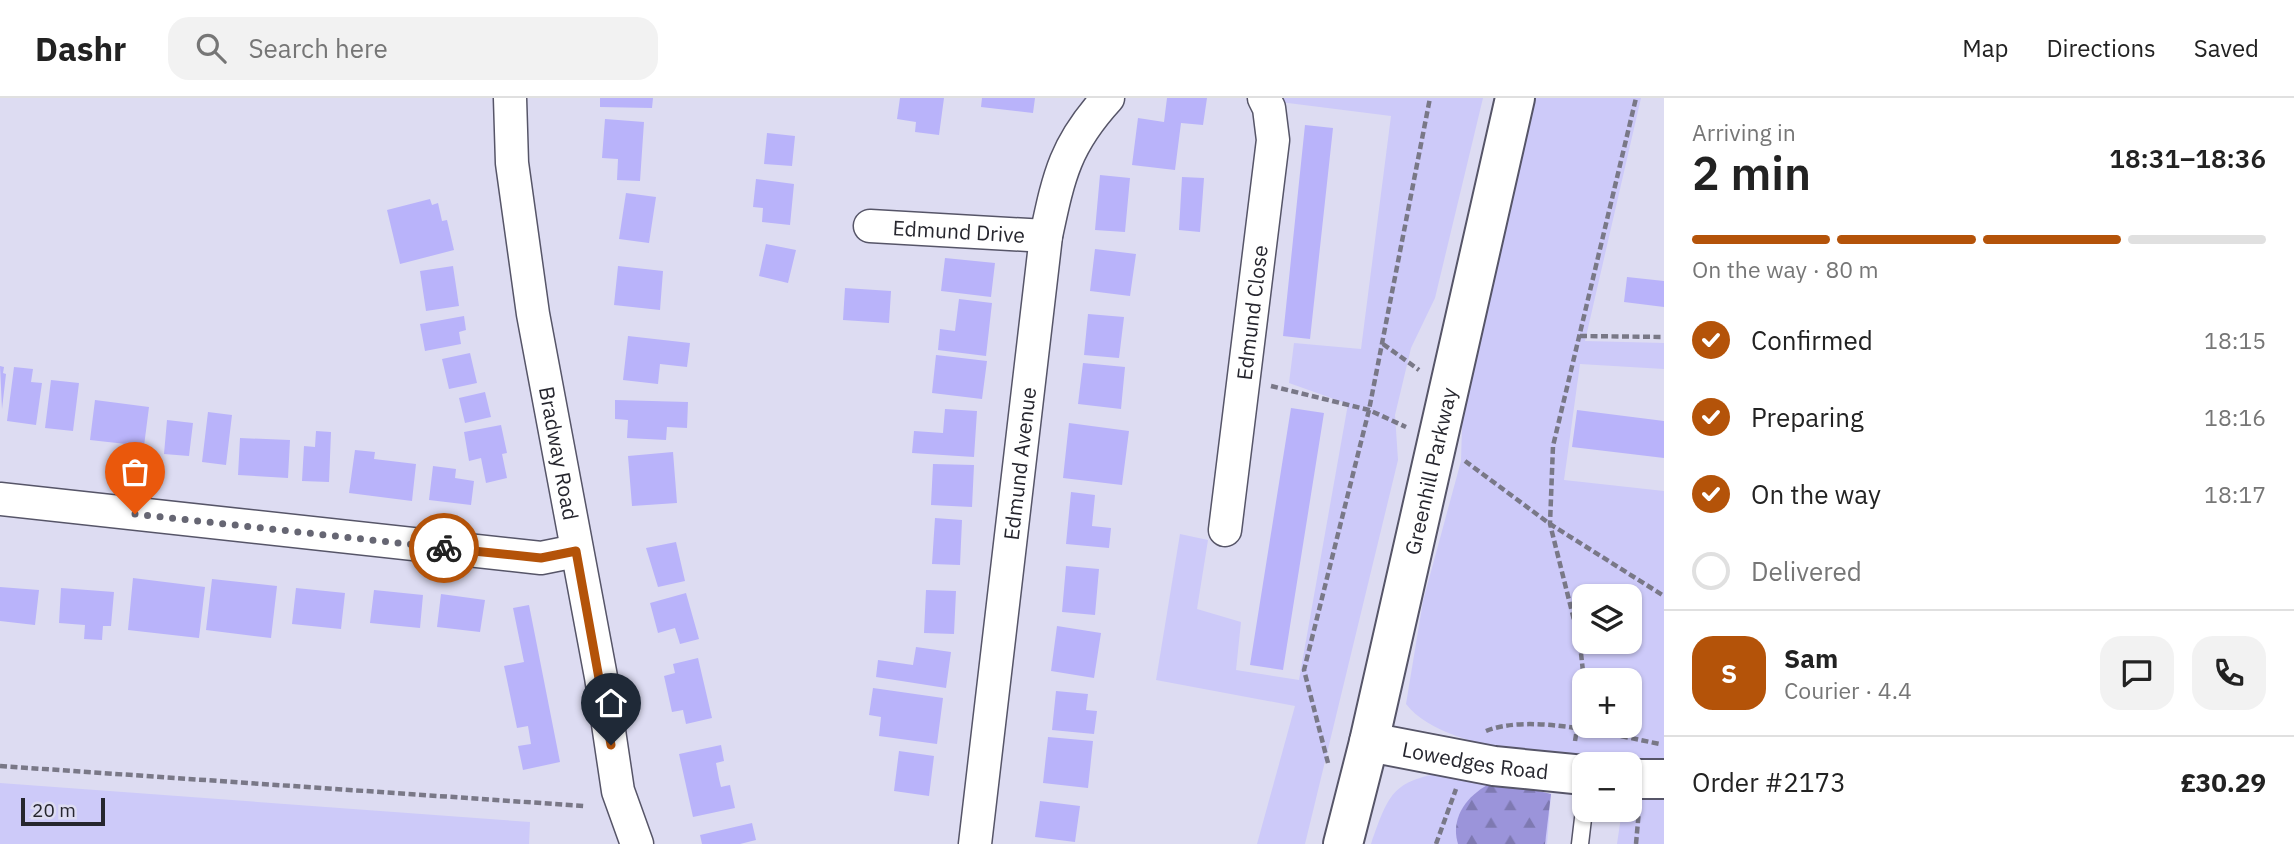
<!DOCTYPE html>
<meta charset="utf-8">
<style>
:root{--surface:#fff;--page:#f2f2f2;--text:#222;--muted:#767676;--line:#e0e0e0;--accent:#b45309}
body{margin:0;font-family:"IBM Plex Sans",sans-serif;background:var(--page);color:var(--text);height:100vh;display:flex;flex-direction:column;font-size:26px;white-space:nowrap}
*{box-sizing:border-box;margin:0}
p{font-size:23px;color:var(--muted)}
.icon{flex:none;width:38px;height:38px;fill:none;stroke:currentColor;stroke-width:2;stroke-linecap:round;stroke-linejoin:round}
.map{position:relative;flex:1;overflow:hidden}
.details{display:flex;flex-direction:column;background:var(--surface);width:630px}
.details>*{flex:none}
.buttons{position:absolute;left:1572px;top:486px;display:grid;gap:14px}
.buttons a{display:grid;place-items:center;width:70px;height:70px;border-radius:14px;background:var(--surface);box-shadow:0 2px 5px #0004;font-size:35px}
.scale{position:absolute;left:21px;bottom:18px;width:84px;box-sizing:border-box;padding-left:7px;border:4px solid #26262e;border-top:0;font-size:19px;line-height:24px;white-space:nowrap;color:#26262e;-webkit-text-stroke:5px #dddcf2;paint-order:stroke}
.pin{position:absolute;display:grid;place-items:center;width:60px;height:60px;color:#fff;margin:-72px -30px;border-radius:50% 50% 50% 0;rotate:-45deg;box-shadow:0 0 7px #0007}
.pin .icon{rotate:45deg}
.courier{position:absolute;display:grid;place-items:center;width:70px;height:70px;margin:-35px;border:5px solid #b45309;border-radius:50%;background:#fff;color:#222;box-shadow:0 2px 9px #0007}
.summary em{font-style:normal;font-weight:600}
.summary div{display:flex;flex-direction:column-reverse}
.summary{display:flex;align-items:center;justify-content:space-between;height:119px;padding:0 28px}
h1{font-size:46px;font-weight:600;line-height:52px}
.bar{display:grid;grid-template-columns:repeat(4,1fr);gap:10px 7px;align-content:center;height:84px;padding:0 28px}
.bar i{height:9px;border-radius:5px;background:var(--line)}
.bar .active{background:var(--accent)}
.bar p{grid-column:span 4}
.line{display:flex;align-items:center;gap:18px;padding:0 28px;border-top:2px solid var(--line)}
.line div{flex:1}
.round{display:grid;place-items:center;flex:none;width:74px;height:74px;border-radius:21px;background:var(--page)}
ol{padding:0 28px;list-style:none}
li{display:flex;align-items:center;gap:21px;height:77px}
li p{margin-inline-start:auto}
li .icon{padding:7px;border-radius:50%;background:var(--accent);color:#fff;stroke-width:4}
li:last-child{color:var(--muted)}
li i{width:38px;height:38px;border:4px solid var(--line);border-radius:50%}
header{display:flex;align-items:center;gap:42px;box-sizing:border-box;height:98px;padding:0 35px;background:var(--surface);border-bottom:2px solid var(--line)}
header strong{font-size:33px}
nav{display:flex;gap:38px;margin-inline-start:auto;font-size:24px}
.search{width:490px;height:63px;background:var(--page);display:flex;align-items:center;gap:18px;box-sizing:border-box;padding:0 24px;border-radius:21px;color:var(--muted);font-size:26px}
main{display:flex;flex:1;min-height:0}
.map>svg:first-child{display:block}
</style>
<header>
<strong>Dashr</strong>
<div class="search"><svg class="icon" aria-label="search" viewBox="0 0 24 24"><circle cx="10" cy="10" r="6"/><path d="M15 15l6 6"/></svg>Search here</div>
<nav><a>Map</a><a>Directions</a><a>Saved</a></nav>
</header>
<main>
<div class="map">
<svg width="1664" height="746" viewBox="0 0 1664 746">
<defs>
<pattern id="forest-firs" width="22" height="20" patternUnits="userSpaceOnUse" patternTransform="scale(1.75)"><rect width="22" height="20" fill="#9b94da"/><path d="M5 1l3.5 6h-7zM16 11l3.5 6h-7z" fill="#7e79b1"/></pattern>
</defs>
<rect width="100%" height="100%" fill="#dddcf2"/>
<path fill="#cdcaf9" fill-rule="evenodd" d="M1280,0h203l-48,200 -24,50 -16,67 3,45 -93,384h-48l38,-138 -139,-26 24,-146 28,6 -11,69 44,13 -5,48 63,10 49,-276 -59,-21 5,-40 67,6 30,-233 -111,-14z
M1531,0h110l-56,243 79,2v26l-84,-5 -16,116 100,11v268c-66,-2 -215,0 -258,-55l17,-103 38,-140 2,-69zM1584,499h45v45h-45zM1584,583h45v45h-45z
M1451,673l100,23 -4,50h-176c19,-54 22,-63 80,-73z
M0,685l530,39 -1,22h-529z
M1664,697v49h-47l5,-34h7v-10z"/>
<path fill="url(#forest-firs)" d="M1496,683l55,13 -6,50h-87c-9,-29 13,-53 38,-63z"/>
<path fill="#b9b3fa" d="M600,0h53l-1,10 -52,-1z
M900,0h44l-5,37 -24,-3 1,-10 -19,-3z
M982,0h53l-2,15 -52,-6z
M1167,0h40l-4,27 -22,-2 -6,47 -43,-5 6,-47 26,4z
M605,21l39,3 -4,59 -23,-1 1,-21 -16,-1z
M1305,27l28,3 -23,211 -27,-3z
M767,35l28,3 -3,30 -28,-2z
M1100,77l30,3 -5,54 -30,-2z
M1182,79l22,1 -4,54 -21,-2z
M756,81l38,5 -4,41 -28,-3 1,-14 -10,-1z
M626,95l30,4 -7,46 -30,-4z
M430,101l2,6 6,-2 4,18 5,-1 7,30 -54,14 -13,-54z
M766,146l30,6 -8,33 -29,-7z
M1095,151l41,5 -6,42 -40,-5z
M945,160l50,5 -4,34 -50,-6z
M453,168l6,40 -33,5 -6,-40z
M618,168l45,5 -3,39 -46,-5z
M1627,179l37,4v26l-40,-5z
M845,190l46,3 -2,32 -46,-3z
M959,201l33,4 -6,53 -48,-6 2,-21 15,2z
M1088,216l36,3 -5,41 -35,-3z
M464,218l2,14 -7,2 2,12 -36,7 -5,-27z
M628,238l62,7 -3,24 -27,-3 -2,20 -35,-4z
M470,255l7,30 -28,6 -7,-30z
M936,257l51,6 -5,38 -50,-6z
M1083,265l42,4 -4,42 -43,-5z
M0,268l4,1 -1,6 3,1 -4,35z
M14,269l19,2 -2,13 11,1 -6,42 -29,-4z
M51,282l28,3 -6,48 -28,-3z
M485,294l6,25 -26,6 -6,-25z
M95,302l54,7 -5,39 -54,-6z
M615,302l73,2 -1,26 -20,-1 -1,13 -39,-2 1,-18 -13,-1z
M1291,310l33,5 -41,257 -33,-5z
M945,311l32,2 -3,46 -62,-4 2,-22 29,2z
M1577,312l87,11v37l-92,-11z
M208,314l24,3 -6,50 -24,-3z
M167,322l26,3 -4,33 -25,-2z
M1069,325l60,8 -7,54 -59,-7z
M501,327l6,28 -5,1 5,24 -21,5 -5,-25 -12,3 -5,-29z
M316,333l15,1 -2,50 -27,-1 2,-35 11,1z
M240,340l50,2 -2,38 -50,-3z
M355,352l20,2 -1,7 42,5 -4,37 -63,-8z
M673,354l4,51 -45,3 -4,-50z
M933,366l41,1 -2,42 -41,-2z
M433,368l23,3 -1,9 19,3 -3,24 -42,-5z
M1071,394l24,3 -3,31 19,2 -2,20 -43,-4z
M935,420l27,2 -2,45 -28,-1z
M676,444l9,39 -27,6 -12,-39z
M1066,468l33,3 -4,46 -33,-3z
M133,480l72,9 -6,51 -71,-8z
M212,481l65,7 -6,52 -65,-8z
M0,489l39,3 -4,35 -35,-4z
M61,490l53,4 -3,34h-8l-1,14 -18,-1 1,-14 -26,-2z
M296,490l49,5 -4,36 -49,-5z
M374,492l49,5 -3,33 -50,-5z
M926,492l30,1 -2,43 -30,-1z
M686,495l13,46 -19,5 -5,-16 -17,5 -8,-30z
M441,496l44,6 -5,32 -43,-5z
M529,507l31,157 -37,8 -5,-24 13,-2 -3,-18 -11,2 -13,-62 20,-4 -11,-54z
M1057,528l44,7 -7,45 -43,-7z
M916,549l35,5 -5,36 -70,-11 2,-17 35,5z
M698,560l14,60 -26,6 -3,-14 -11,2 -8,-36 11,-3 -2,-9z
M873,590l70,10 -6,46 -58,-8 2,-19 -12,-2z
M1056,593l32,3 -2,16 11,1 -3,23 -42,-4z
M1048,639l45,4 -5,47 -45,-5z
M721,647l3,16 -8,2 3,16 2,8 9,-2 5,23 -42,9 -14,-63z
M899,653l35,5 -5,40 -35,-5z
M1040,703l40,5 -5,36 -40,-5z
M752,725l4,17 -16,4h-38l-2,-9z"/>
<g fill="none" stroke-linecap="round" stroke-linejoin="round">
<g stroke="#565568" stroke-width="19">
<path id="service" d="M1580,746l4,-34"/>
</g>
<g stroke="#565568" stroke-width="35">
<g id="minor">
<path id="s1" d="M510,0l2,65 21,151 68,363 17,114 19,53"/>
<path id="s2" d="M870,128l176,10"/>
<path d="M0,401l541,59 35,-7"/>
<path id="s3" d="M1225,432l48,-390 -4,-32 -5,-10"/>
<path id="s4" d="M975,746l71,-608c13,-61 19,-91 62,-138"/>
</g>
</g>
<g stroke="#565568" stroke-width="42">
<g id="tertiary">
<path id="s5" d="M1369,644l125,24 90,9"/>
<path d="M1629,681h35"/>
</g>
</g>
<g stroke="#565568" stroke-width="42">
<g id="secondary">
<path id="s6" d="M1343,746l26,-102 146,-644"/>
</g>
</g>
<path stroke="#797887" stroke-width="4.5" stroke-dasharray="7 3.5" stroke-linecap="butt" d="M1580,238l84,1
M1383,246l36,26
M1271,288l98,24 37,17
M1465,363l85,63 114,72
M1584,583l-4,-37 -30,-120 3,-78 83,-348
M1486,633c44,-18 127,4 174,13
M1575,643l9,-54
M1328,665l-24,-93 65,-260 61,-312
M0,668l584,40
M1436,746l20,-55
M1636,746l3,-34"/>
<use href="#service" stroke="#fff" stroke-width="16"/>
<use href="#minor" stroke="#fff" stroke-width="32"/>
<use href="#tertiary" stroke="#fff" stroke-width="38"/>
<use href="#secondary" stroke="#fff" stroke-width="38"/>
</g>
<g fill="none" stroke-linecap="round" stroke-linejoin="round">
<path stroke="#666673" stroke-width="7" stroke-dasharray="0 12.6" d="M135,416l309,34"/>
<path stroke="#b45309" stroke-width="9" d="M444,450l97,10 35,-7 35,194"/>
</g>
<g text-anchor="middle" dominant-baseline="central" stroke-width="5" stroke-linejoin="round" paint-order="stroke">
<g font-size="21" fill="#26262e" stroke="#dddcf2">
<text stroke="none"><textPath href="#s2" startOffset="89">Edmund Drive</textPath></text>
<text stroke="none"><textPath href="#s3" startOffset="219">Edmund Close</textPath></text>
<text stroke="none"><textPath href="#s1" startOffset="359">Bradway Road</textPath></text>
<text stroke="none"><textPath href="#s4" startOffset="383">Edmund Avenue</textPath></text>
<text stroke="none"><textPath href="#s6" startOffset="383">Greenhill Parkway</textPath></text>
<text stroke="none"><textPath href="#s5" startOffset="108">Lowedges Road</textPath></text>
</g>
</g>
</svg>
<div class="buttons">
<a><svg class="icon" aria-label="layers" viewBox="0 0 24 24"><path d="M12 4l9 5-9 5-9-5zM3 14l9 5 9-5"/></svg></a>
<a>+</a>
<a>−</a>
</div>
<div class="scale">20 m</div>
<div class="pin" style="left:135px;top:416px;background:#ea580c"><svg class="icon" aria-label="bag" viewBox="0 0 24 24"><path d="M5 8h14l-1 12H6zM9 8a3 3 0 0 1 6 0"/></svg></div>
<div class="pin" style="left:611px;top:647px;background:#1f2937"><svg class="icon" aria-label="home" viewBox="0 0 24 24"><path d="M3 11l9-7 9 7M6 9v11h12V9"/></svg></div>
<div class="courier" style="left:444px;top:450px"><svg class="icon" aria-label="bike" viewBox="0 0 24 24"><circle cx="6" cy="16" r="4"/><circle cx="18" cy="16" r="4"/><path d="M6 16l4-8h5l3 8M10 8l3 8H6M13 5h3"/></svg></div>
</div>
<section class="details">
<div class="summary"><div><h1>2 min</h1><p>Arriving in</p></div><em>18:31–18:36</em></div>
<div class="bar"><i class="active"></i><i class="active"></i><i class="active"></i><i></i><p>On the way · 80 m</p></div>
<ol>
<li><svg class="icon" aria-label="check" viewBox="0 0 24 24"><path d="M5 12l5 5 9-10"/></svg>Confirmed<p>18:15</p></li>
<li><svg class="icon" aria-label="check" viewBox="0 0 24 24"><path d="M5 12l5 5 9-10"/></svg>Preparing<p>18:16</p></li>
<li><svg class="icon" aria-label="check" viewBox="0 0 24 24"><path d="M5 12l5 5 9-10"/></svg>On the way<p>18:17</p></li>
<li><i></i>Delivered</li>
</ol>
<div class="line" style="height:126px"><b class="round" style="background:var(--accent);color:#fff">S</b><div><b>Sam</b><p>Courier · 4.4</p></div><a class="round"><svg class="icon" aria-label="chat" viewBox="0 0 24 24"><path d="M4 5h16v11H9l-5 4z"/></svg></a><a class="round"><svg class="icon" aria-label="phone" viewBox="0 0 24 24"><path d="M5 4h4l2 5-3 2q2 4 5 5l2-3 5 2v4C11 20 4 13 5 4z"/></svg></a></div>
<div class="line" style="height:91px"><div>Order #2173</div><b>£30.29</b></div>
</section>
</main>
